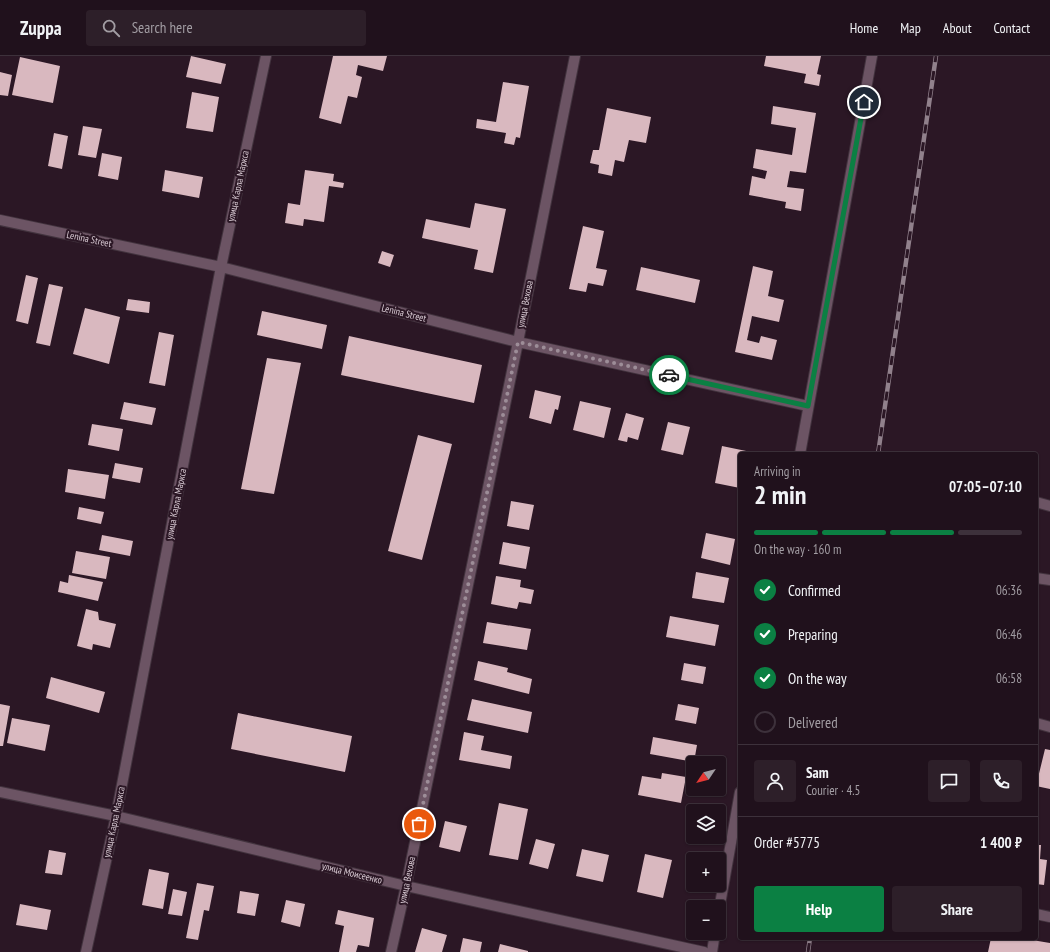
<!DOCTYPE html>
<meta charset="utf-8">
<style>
:root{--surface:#20111c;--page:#2d1f29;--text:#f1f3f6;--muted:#a29da3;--line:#3d313b;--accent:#0b8043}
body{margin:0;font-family:"PT Sans Narrow",sans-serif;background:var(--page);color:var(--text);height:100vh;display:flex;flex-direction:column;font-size:15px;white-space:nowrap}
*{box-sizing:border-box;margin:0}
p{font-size:13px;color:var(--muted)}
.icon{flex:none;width:22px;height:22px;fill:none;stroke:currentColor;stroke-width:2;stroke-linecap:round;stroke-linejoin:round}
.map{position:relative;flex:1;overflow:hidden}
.sheet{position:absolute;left:738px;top:396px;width:300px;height:488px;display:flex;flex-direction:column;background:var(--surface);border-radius:4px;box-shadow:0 1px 3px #0004,0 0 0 1px var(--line)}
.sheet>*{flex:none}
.needle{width:26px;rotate:235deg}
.buttons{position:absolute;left:686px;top:700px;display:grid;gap:8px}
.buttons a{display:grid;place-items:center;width:40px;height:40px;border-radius:4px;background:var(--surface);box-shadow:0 1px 3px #0004,0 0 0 1px var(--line);font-size:20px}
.pin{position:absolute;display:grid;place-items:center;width:34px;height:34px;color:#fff;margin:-17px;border:2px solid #fff;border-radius:50%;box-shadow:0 1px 4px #0007}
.courier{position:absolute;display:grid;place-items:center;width:40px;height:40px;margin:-20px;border:3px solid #0b8043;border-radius:50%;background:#fff;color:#222;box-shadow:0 1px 5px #0007}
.head em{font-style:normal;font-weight:700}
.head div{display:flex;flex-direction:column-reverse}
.head{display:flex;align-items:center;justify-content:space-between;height:68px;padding:0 16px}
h1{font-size:26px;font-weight:700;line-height:30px}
.bar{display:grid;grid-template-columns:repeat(4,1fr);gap:6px 4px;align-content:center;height:48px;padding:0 16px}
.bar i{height:5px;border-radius:3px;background:var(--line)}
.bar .on{background:var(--accent)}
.bar p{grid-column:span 4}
.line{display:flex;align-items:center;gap:10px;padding:0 16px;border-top:1px solid var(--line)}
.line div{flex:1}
.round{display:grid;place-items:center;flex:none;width:42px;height:42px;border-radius:4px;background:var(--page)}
ol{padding:0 16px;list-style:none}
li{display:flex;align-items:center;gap:12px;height:44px}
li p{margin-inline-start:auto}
li .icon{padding:4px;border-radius:50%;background:var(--accent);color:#fff;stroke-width:4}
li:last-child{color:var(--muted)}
li i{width:22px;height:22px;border:2px solid var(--line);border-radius:50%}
.button{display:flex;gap:8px;margin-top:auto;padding:8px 16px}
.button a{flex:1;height:46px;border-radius:4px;background:var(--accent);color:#fff;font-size:16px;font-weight:700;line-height:46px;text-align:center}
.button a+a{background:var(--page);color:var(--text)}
header{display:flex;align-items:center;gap:24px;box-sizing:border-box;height:56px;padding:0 20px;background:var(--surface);border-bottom:1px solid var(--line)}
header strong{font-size:19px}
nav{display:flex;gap:22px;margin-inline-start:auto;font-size:14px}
.search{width:280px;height:36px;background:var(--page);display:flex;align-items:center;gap:10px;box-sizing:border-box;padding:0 14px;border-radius:4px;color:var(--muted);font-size:15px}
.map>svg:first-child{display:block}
</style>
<header>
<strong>Zuppa</strong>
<div class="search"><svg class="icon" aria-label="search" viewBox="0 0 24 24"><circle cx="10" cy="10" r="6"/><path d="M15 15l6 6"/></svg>Search here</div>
<nav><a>Home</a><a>Map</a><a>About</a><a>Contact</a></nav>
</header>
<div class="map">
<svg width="1050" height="896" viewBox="0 0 1050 896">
<rect width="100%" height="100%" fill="#2b1725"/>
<path fill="#d9b8bf" d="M191,0l35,8 -5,20 -35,-7z
M333,0h54l-4,15 -25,-6 -2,10 6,2 -5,21 -9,-2 -7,28 -22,-6z
M766,0h55l-4,18 4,1 -2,11 -15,-3 2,-9 -42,-8z
M20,1l40,9 -7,37 -41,-8z
M0,16l12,3 -4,21 -8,-1z
M503,26l26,4 -9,52 -4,-1 -2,8 -10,-2 2,-10 -30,-5 1,-9 19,3z
M192,36l27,5 -6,35 -27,-4z
M773,50l43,7 -10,60 -16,-2 -3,16 17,2 -3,22 -16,-3 1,-6 -37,-7 3,-19 13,3 2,-8 -14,-3 3,-19 36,6 4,-27 -25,-4z
M607,52l44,9 -5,26 -17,-3 -5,22 -9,-2 -3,16 -14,-3 1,-8 -9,-2 3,-13h6z
M83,70l19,3 -6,29 -18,-3z
M54,77l14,3 -6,33 -14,-3z
M102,97l20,4 -4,23 -20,-4z
M165,114l38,7 -4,21 -37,-7z
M305,114l29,4 -1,7 11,2 -1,5 -14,-2 -5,36 -20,-3 -1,7 -18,-3 3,-20 12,2z
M475,147l31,6 -13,64 -19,-4 4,-19 -56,-12 4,-19 44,9z
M583,170l21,5 -8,37 11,2 -4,16 -15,-3 -2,9 -17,-3z
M382,195l12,4 -4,12 -12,-4z
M753,210l20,5 -5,25 16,4 -5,22 -27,-6 -5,24 12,3 2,-7 16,4 -5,20 -37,-8z
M641,211l59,13 -5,23 -59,-13z
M26,219l12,3 -10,46 -12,-3z
M49,228l14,3 -13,59 -14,-3z
M128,243l22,3 -1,11 -23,-3z
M85,252l35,9 -11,47 -36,-10z
M262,255l65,14 -5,24 -65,-14z
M159,276l15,3 -9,51 -16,-3z
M349,280l133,29 -8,38 -133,-28z
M267,302l34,5 -27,131 -33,-5z
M535,334l26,6 -3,14 -3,-1 -4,15 -22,-6z
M580,345l31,7 -7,30 -31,-8z
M124,346l32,6 -4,17 -32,-6z
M626,357l18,5 -6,22 -10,-3 -1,5 -9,-2z
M668,366l22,5 -7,28 -22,-5z
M92,368l31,5 -4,22 -31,-6z
M418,379l34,9 -30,116 -34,-9z
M722,390l29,6v2h-11v34l-25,-5z
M115,407l28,5 -3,15 -28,-5z
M68,413l41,6 -4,24 -40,-7z
M511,445l23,4 -5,25 -22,-4z
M79,451l25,5 -3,12 -24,-5z
M706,477l29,6 -5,26 -29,-7z
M102,479l31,6 -3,15 -31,-6z
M503,486l27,5 -4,22 -27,-5z
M76,495l34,6 -4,22 -34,-6z
M696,516l33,6 -5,25 -32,-5z
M69,519l34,7 -5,19 -40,-9 2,-11 8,2z
M496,520l25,4 -1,7 14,3 -3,14 -12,-2 -2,7 -26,-5z
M86,553l12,3 1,8 17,4 -6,24 -17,-4 -1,6 -15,-4z
M670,560l49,9 -4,21 -49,-9z
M487,566l44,7 -4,21 -44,-7z
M478,605l30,7 -1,4 25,7 -3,15 -55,-14z
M684,607l22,4 -3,17 -22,-4z
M51,621l54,15 -6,21 -53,-15z
M472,643l60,13 -4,21 -61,-13z
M0,648l10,2 -7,40h-3z
M678,648l21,4 -3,16 -21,-4z
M238,657l114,23 -7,36 -114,-23z
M12,662l38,7 -5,26 -38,-8z
M464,676l20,4 -3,14 31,6 -2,13 -51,-9z
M653,681l44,8 -3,17 -44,-8z
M1045,693l5,1v39l-14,-3z
M662,717l24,4 -5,26 -43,-8 4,-19 19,3z
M499,747l29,6 -10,51 -29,-5z
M445,765l22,5 -7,26 -21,-5z
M536,783l19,5 -7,25 -19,-5z
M1036,789h5l-1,14 7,1 -3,25 -8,-1z
M582,793l27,6 -6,27 -27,-6z
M49,794l17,3 -4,22 -17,-2z
M645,798l27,6 -9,38 -26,-6z
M149,813l20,4 -6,36 -21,-4z
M197,827l17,3 -5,25 -5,-1 -6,30 -12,-2z
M173,833l14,3 -5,24 -14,-2z
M240,835l19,3 -4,22 -18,-3z
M286,844l19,4 -5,23 -19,-5z
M20,848l31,6 -4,20 -31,-5z
M338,854l36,8 -5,29 -11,-2 -2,7h-17l5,-26 -9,-2z
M422,872l25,7 -5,17h-27z
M463,882l19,4 -2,10h-20z
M991,882h29l30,5v9h-62z
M500,888l28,7v1h-30z"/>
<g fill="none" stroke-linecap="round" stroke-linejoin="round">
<g stroke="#42333e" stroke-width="12">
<path id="lane" d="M1036,446l14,4
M1036,522l14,2"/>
</g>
<g stroke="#42333e" stroke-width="12">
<path id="street" d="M0,164l221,47 297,75 290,64
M800,398l72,-398
M1036,667l14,4
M0,736l116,24 290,70 298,66
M719,854l21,-118
M1036,858l14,3
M86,896l30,-136 105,-549 45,-211
M391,896l15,-66 112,-544 57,-286
M712,896l3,-19"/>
</g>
<use href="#lane" stroke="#6c5464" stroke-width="10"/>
<use href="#street" stroke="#6c5464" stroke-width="10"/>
<g stroke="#91818c" stroke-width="4.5">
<path id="rail" d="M878,398l58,-398
M808,896l2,-14"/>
</g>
<use href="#rail" stroke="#2b1725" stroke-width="3" stroke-dasharray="9" stroke-linecap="butt"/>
</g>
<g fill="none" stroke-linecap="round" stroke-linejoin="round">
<path stroke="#9d8d98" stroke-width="4" stroke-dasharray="0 7.2" d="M419,768l99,-482 151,33"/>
<path stroke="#0b8043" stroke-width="5" d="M669,319l139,31 56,-304"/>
</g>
<g text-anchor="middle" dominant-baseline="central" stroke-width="4" stroke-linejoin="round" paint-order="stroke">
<g font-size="10" fill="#dbcdd6" stroke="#2b1725">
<text transform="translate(238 130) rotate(-78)">улица Карла Маркса</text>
<text transform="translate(89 183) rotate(12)">Lenina Street</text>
<text transform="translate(525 248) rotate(-79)">улица Вехова</text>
<text transform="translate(404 257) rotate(14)">Lenina Street</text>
<text transform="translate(176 448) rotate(-79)">улица Карла Маркса</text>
<text transform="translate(114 766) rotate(-78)">улица Карла Маркса</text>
<text transform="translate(352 817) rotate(14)">улица Моисеенко</text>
<text transform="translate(407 824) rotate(-78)">улица Вехова</text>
</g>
</g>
</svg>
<div class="buttons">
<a><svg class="needle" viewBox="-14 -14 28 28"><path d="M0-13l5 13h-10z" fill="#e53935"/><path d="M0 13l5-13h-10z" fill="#a29da3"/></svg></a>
<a><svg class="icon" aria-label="layers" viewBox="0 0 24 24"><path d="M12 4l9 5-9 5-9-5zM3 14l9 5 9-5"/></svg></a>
<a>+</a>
<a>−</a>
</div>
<div class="pin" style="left:419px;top:768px;background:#ea580c"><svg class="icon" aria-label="bag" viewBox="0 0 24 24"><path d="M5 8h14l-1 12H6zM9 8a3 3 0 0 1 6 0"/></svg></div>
<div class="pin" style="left:864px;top:46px;background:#1f2937"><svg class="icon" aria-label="home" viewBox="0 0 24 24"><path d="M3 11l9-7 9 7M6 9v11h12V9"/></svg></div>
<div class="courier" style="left:669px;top:319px"><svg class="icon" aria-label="car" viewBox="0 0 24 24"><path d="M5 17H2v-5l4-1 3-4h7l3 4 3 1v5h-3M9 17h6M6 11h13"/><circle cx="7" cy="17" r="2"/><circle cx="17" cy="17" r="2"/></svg></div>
<section class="sheet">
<div class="head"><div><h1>2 min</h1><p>Arriving in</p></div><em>07:05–07:10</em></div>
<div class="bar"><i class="on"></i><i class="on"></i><i class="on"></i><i></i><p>On the way · 160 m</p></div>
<ol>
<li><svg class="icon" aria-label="check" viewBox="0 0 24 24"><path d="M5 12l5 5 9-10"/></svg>Confirmed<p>06:36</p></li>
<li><svg class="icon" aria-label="check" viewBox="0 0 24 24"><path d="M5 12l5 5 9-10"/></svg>Preparing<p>06:46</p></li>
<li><svg class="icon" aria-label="check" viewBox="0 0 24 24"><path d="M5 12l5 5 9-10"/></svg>On the way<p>06:58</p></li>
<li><i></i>Delivered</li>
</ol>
<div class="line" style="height:72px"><a class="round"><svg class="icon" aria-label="person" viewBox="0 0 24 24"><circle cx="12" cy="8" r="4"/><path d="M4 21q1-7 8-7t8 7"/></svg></a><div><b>Sam</b><p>Courier · 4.5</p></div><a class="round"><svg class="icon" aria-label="chat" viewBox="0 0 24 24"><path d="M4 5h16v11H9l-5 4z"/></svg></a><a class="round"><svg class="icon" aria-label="phone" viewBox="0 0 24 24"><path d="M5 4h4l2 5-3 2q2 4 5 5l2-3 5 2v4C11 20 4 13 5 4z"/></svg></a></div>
<div class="line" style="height:52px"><div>Order #5775</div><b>1 400 ₽</b></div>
<div class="button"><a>Help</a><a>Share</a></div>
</section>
</div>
